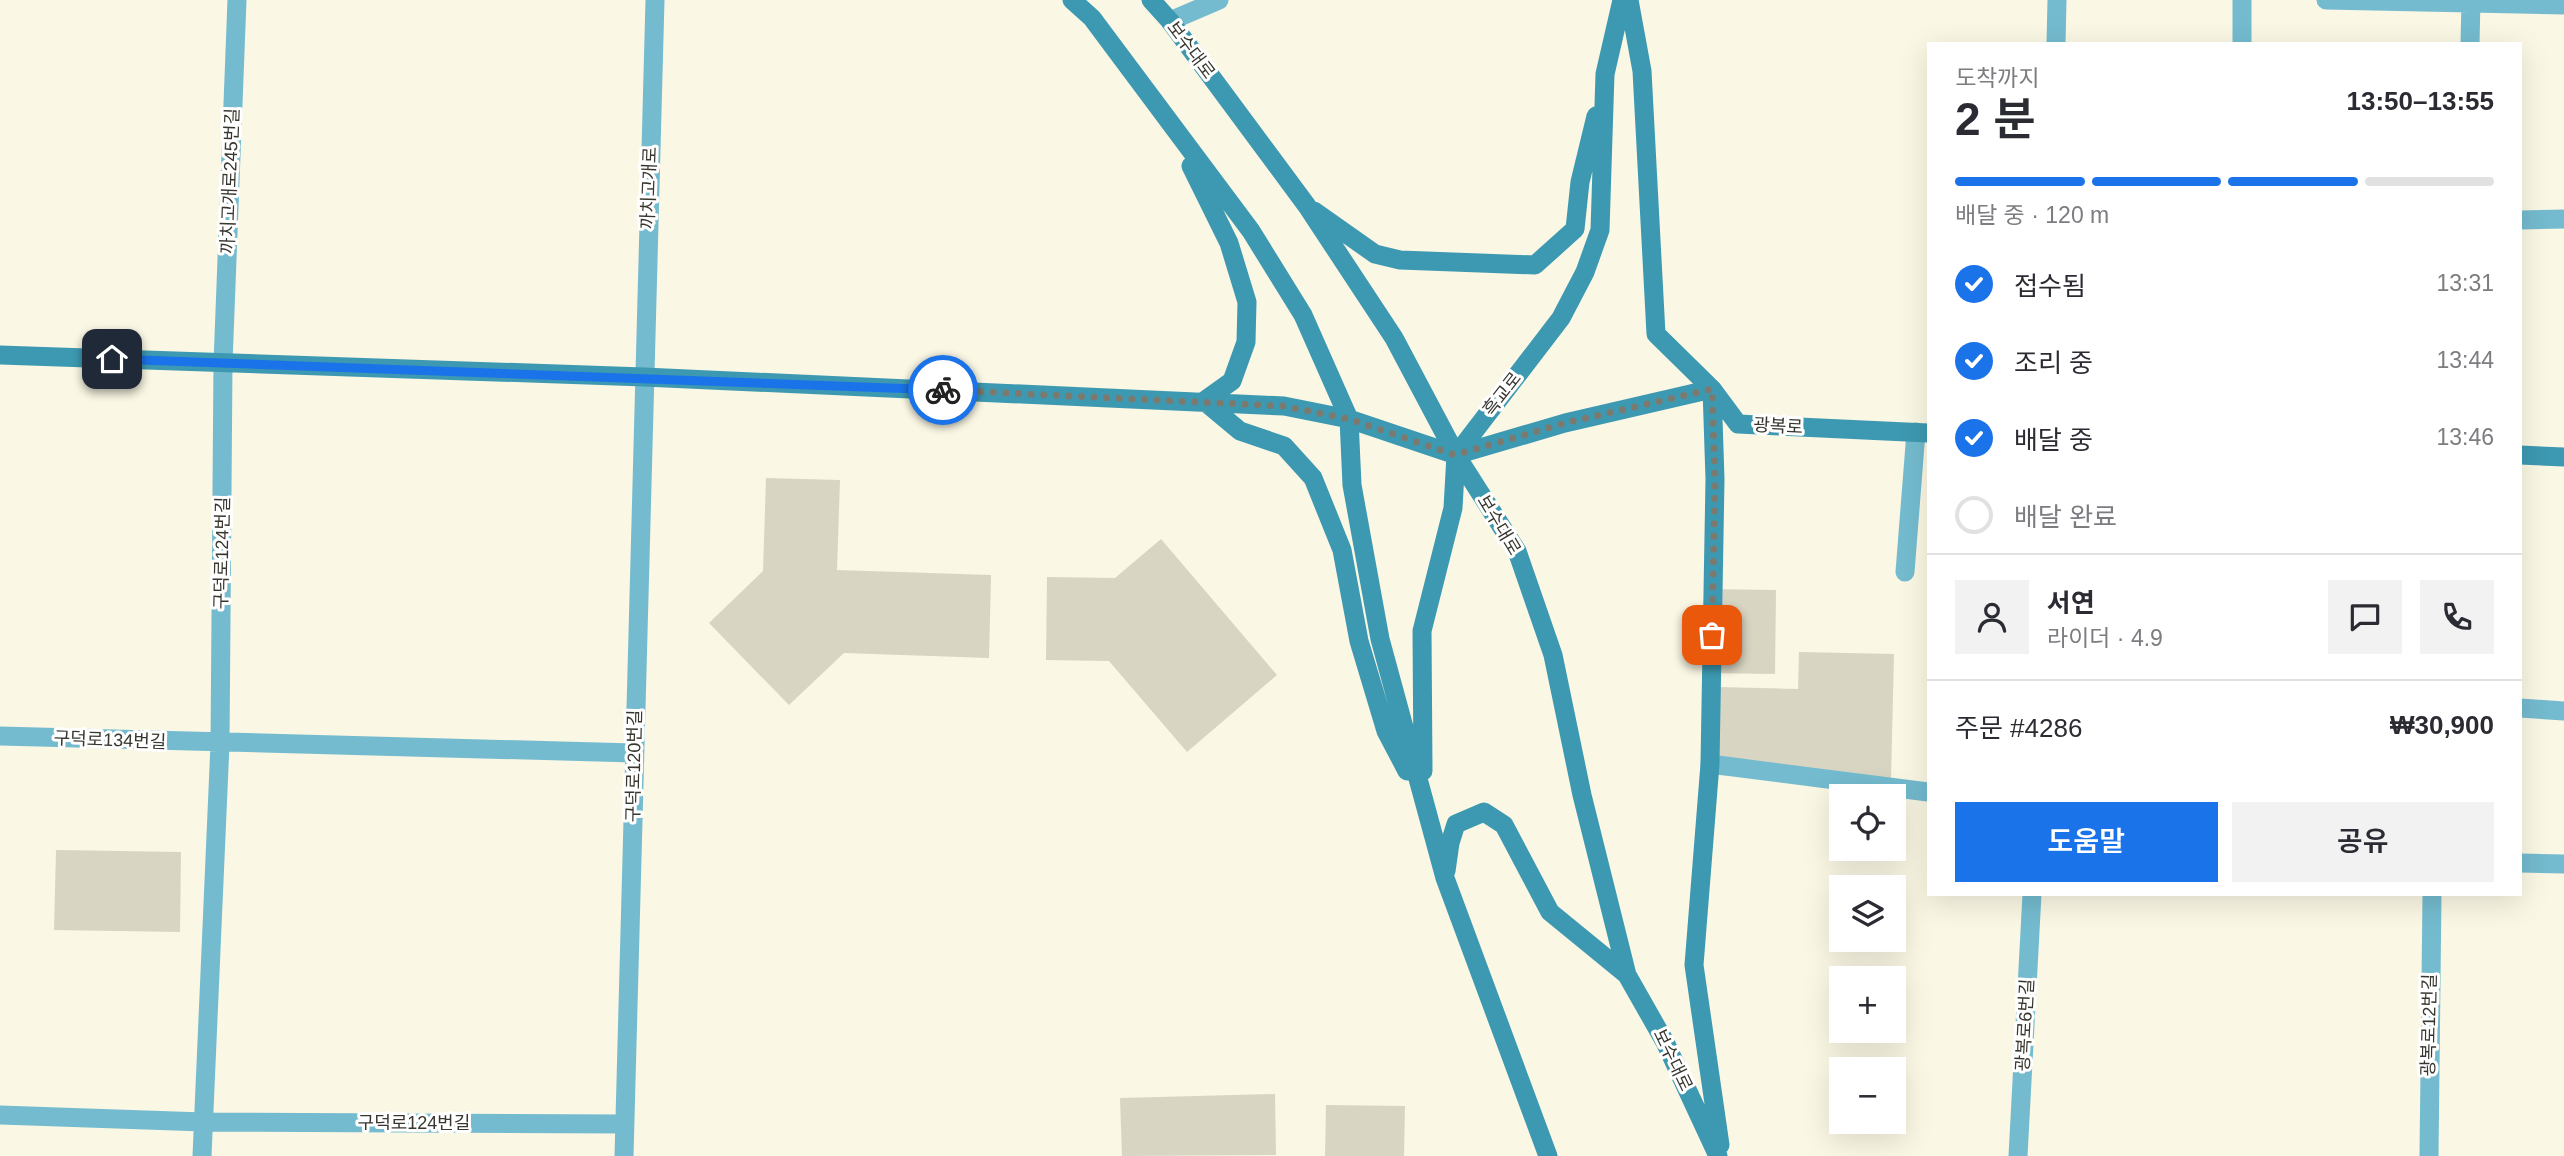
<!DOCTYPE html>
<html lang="ko">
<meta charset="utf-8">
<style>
:root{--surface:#fff;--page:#f2f2f3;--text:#2b2b33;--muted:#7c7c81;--line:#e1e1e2;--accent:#1a73e8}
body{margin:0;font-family:Helvetica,"Noto Sans KR",sans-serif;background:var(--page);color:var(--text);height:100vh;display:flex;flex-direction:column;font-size:26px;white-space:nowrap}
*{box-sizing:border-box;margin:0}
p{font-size:23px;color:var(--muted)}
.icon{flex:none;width:38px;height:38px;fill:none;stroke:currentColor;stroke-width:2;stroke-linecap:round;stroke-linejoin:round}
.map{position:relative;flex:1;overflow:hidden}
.drawer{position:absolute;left:1927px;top:42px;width:595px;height:854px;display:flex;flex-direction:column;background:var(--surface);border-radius:0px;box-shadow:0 7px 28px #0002}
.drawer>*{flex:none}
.tools{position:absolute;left:1829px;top:784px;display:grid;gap:14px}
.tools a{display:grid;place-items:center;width:77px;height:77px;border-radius:0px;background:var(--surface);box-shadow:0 7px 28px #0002;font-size:35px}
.pin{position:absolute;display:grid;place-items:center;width:60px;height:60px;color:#fff;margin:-30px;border-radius:14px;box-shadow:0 4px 10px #0006}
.courier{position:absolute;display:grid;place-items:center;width:70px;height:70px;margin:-35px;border:5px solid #1a73e8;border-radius:50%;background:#fff;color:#222;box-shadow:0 2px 9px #0007}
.head em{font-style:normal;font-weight:600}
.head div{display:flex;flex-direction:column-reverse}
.head{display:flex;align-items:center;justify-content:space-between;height:119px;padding:0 28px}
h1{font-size:46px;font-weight:600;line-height:52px}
.bar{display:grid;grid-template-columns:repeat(4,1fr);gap:10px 7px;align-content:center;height:84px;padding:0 28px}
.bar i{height:9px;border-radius:5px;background:var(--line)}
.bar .current{background:var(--accent)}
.bar p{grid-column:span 4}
.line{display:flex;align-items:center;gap:18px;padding:0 28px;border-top:2px solid var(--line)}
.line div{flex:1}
.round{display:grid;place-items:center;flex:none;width:74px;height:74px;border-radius:0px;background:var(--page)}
ol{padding:0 28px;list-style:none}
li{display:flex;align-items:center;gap:21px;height:77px}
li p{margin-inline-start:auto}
li .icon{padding:7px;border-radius:50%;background:var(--accent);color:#fff;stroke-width:4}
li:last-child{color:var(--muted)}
li i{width:38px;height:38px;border:4px solid var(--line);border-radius:50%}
.button{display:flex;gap:14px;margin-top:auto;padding:14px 28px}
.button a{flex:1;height:80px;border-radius:0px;background:var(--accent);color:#fff;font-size:28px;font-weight:600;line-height:80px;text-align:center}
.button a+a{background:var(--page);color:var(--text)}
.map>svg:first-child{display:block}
</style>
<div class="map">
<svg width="2564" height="1156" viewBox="0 0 2564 1156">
<rect width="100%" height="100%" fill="#faf7e4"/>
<path fill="#d8d5c3" d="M766,478l74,2 -3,90 154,5 -2,83 -145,-5 -55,52 -80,-82 54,-52z
M1161,539l116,136 -90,77 -78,-91 -63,-1 1,-83 68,1z
M1707,589l69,1 -1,84 -70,-1z
M1799,652l95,2 -3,126 -177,-5 3,-88 81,2z
M56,850l125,2 -1,80 -126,-2z
M1275,1094l1,61 -154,1 -2,-58z
M1326,1105l79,1 -1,50h-79z"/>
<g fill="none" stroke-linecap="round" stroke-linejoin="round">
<path stroke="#74bbcf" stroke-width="19" d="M2242,44v-44
M1905,572l11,-140
M2520,708l44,3
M2520,863l44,1"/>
<path stroke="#74bbcf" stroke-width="19" d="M2326,0l238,5
M1170,21l49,-21
M2056,44l1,-44
M2470,44l1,-44
M2520,220l44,-1
M0,736l634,17
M1710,764l218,28
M0,1115l204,7 421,2
M202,1156l18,-412 3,-381 14,-363
M624,1156l31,-1156
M2018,1156l14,-262
M2429,1156l3,-262"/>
<path stroke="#3d99b1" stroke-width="19" d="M1072,0l20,18 159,213 52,84 46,104 3,66 28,154 65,239 103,278
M1151,0l19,21 137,185 87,132 62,117 61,96 36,104 29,140 45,180 38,67 53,114
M1629,0l13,71 14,263 56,55 26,35 190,9
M1191,166l38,77 18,59 -1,40 -14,39 -28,20 36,30 44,15 29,32 29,72 17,91 27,90 21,40
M1314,211l61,43 25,6 135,5 40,-36 5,-47 16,-66
M0,355l644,22 640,29 65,13 107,36
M1712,389l3,90 -5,285 -16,201 26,180
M1456,455l109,-32 147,-34
M2520,455l44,2
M1423,771l-1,-140 31,-123 3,-53 105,-137 24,-46 15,-42 5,-156 17,-74
M1446,871l4,-28 6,-19 28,-12 20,13 46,87 77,63"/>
</g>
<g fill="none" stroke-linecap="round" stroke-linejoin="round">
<path stroke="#7c7a6e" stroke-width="7" stroke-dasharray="0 12.6" d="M943,390l340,16 66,13 106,36 110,-32 147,-34 3,90 -3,156"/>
<path stroke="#1a73e8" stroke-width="9" d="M112,359l831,31"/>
</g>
<g text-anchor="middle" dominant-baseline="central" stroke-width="6" stroke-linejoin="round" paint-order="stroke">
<g font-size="18" fill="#38372f" stroke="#fff">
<text transform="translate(1191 50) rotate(53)">보수대로</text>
<text transform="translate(230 181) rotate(-88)">까치고개로245번길</text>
<text transform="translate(649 188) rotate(-88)">까치고개로</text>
<text transform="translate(1502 394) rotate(-52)">흑교로</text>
<text transform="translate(1778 426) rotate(3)">광복로</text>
<text transform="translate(1499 525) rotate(59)">보수대로</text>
<text transform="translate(222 553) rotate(-89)">구덕로124번길</text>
<text transform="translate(110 740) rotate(2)">구덕로134번길</text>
<text transform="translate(634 766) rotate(-89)">구덕로120번길</text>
<text transform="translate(2025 1025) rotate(-87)">광복로6번길</text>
<text transform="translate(2429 1025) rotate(-89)">광복로12번길</text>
<text transform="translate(1673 1060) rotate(64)">보수대로</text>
<text x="414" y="1123">구덕로124번길</text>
</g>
</g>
</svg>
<div class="tools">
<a><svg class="icon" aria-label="locate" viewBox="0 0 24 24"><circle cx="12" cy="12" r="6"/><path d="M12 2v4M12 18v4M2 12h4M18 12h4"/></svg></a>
<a><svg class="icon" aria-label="layers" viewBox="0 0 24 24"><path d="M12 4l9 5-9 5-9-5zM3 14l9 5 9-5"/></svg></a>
<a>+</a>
<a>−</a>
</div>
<div class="pin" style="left:1712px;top:635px;background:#ea580c"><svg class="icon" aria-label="bag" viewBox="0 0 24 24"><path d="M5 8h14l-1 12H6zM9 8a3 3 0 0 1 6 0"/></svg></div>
<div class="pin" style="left:112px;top:359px;background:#1f2937"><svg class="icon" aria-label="home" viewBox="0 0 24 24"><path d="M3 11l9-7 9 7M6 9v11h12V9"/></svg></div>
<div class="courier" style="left:943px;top:390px"><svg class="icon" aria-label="bike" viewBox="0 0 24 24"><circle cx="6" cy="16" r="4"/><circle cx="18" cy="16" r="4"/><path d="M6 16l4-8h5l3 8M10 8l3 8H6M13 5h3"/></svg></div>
<section class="drawer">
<div class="head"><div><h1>2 분</h1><p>도착까지</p></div><em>13:50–13:55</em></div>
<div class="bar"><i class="current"></i><i class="current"></i><i class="current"></i><i></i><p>배달 중 · 120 m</p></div>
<ol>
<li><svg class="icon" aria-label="check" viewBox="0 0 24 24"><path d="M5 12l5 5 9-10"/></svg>접수됨<p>13:31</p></li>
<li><svg class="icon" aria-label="check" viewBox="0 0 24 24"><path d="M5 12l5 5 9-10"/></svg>조리 중<p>13:44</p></li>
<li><svg class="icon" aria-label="check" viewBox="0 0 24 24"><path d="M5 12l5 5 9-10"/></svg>배달 중<p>13:46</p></li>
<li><i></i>배달 완료</li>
</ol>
<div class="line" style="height:126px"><a class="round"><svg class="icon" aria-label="person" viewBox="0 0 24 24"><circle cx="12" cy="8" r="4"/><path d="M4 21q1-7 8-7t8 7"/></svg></a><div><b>서연</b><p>라이더 · 4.9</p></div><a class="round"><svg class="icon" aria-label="chat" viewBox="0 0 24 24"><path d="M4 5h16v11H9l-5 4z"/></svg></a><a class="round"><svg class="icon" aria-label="phone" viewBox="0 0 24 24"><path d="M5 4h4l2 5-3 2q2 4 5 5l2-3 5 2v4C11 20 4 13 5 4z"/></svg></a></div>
<div class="line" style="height:91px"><div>주문 #4286</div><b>₩30,900</b></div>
<div class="button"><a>도움말</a><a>공유</a></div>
</section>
</div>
